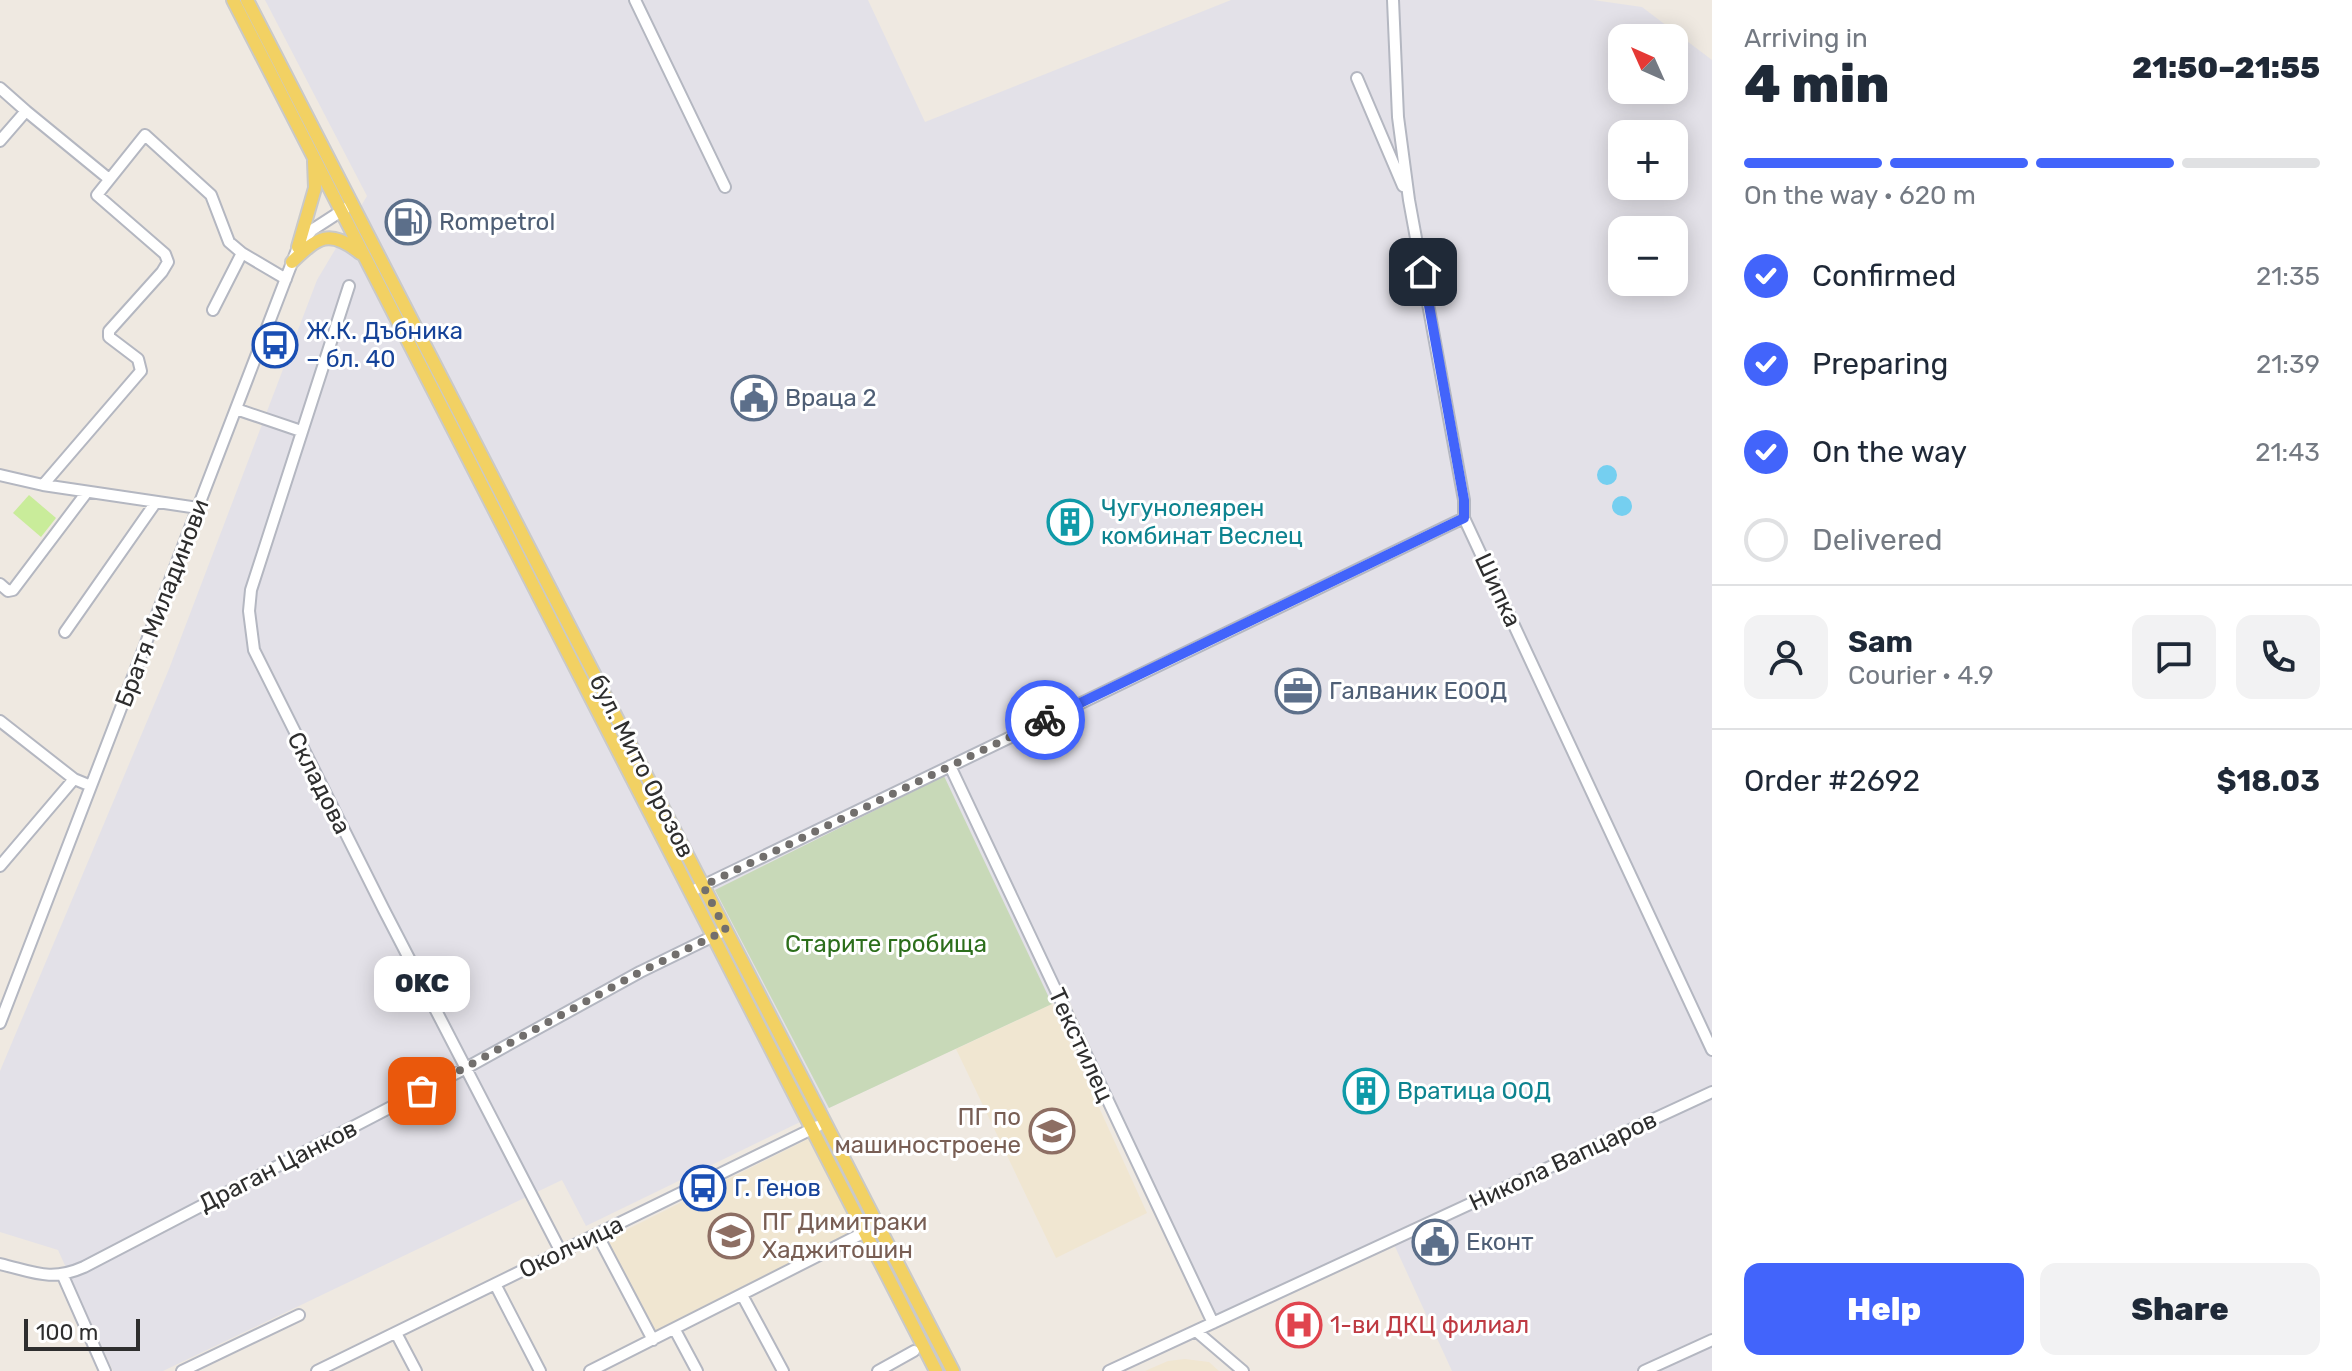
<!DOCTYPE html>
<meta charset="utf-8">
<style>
:root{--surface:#fff;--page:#f2f2f3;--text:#1f2937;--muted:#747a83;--line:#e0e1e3;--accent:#4264fb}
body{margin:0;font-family:Rubik,sans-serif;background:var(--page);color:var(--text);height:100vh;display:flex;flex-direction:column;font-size:30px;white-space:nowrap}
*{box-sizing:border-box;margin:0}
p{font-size:26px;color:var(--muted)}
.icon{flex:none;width:44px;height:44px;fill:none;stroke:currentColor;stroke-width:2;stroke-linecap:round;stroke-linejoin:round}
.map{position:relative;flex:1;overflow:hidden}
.side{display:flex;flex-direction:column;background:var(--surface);width:640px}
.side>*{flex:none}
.needle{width:52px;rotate:315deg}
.fabs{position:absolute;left:1608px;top:24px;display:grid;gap:16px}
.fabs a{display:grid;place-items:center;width:80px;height:80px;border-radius:16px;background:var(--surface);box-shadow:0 4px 20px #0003;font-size:40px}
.scale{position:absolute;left:24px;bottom:20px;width:116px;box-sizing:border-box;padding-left:8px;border:4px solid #2e2e2e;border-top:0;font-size:22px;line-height:28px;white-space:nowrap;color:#2e2e2e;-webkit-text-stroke:6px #fff;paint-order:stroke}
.pin{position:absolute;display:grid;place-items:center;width:68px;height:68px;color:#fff;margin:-34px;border-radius:16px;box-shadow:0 4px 12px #0006}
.courier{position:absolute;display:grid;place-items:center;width:80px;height:80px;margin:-40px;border:6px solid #4264fb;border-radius:50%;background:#fff;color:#222;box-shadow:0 2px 10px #0007}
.bubble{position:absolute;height:56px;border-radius:16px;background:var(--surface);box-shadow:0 4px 20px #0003;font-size:26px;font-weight:800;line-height:56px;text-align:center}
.summary em{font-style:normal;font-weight:800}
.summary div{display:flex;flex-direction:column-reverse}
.summary{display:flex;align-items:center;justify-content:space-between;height:136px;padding:0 32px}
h1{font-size:52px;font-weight:800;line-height:60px}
.bar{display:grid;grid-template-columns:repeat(4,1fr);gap:12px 8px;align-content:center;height:96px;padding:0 32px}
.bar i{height:10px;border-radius:6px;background:var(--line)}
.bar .on{background:var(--accent)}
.bar p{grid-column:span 4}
.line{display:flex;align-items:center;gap:20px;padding:0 32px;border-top:2px solid var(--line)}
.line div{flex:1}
.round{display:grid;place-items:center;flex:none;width:84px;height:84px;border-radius:16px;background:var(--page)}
ol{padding:0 32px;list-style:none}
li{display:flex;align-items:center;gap:24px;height:88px}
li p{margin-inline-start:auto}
li .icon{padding:8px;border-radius:50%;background:var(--accent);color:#fff;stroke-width:4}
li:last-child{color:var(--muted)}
li i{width:44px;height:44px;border:4px solid var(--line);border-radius:50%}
.cta{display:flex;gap:16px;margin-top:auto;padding:16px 32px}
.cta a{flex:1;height:92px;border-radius:16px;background:var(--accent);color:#fff;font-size:32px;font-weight:800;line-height:92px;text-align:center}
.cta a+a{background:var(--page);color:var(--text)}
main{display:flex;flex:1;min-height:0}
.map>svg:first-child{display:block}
</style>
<main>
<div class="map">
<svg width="1712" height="1371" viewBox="0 0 1712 1371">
<rect width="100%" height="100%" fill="#efe9e1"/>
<path fill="#e3e1e8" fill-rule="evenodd" d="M265,0h603l57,122 306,-122h362l49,7 70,53v1311h-260l-60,-131 -176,80 -149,-324 -238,112 -243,118 -24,-46 -399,191h-50l-55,-121 -58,-18v-161l169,-402 148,-389 50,-84zM1622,38h52v52h-52zM1622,134h52v52h-52zM1622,230h52v52h-52z"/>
<path fill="#f0e6d1" d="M1052,1004l95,209 -91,45 -100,-209z
M812,1137l48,93 -209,106 -49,-94z
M1185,1359l24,3 10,9h-74l23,-10z"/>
<path fill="#c8d9b8" d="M944,776l108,228 -223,104 -114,-218z"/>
<path fill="#c9ec9a" d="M29,495l27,23 -15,19 -28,-24z"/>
<path fill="#75cff0" d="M1597 475a10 10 0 1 1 20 0a10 10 0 1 1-20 0Z
M1612 506a10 10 0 1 1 20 0a10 10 0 1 1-20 0Z"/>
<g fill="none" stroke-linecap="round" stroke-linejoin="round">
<g stroke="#b4b7c1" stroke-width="14">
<path id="minor" d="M635,0l90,187
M1393,0l5,117 11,83 55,300v18l248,532
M1357,78l46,108
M0,88l26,23
M0,141l26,-30 83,68
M349,286l-98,304 -2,21 5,39 130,260 177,342
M213,310l29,-57
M236,409l65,22
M0,475l43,10 155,23
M43,485l98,-114 -3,-12 -29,-22v-6l53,-59 6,-10 -3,-8 -68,-59 48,-60 66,60 18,47 13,11 44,26
M0,584l8,7 5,-1 74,-98
M65,632l91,-130
M0,721l74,58 17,7
M950,766l263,557
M0,866l74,-87
M696,889l768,-371
M0,1023l298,-776 14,-17 34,-22
M597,1234l56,106
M0,1264c34,8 50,18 84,3l382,-199 174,-96 86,-42
M63,1276l42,95
M495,1284l45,87
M742,1295l41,76
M675,1330l22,41
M1196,1331l47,40
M396,1333l20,38
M182,1371l117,-56
M317,1371l501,-245
M590,1371l275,-139
M878,1371l36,-20
M1109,1371l603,-279
M1644,1371l68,-31"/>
</g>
<g stroke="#c9c9c9" stroke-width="16">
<path id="major" d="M233,0l703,1371
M247,0l706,1371
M298,247l17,-59 -1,-27
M292,262c26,-25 37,-34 68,-9"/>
</g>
<use href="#minor" stroke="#fff" stroke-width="10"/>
<use href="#major" stroke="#f2d163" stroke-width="12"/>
</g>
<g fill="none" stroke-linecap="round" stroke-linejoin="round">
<path stroke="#726f6d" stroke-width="8" stroke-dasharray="0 14.4" d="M422,1091l218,-119 86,-42 -23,-44 342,-166"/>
<path stroke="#4264fb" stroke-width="10" d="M1045,720l419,-202v-18l-41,-228"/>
</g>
<defs>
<g id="fuel-ring" transform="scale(2.3)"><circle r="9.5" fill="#fff" stroke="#5c6f8a" stroke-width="1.5"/><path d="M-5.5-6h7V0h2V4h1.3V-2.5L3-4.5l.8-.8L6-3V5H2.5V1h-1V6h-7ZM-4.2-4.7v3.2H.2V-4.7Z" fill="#5c6f8a"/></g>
<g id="bus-ring" transform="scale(2.3)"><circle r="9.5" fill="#fff" stroke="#1a4fb4" stroke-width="1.5"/><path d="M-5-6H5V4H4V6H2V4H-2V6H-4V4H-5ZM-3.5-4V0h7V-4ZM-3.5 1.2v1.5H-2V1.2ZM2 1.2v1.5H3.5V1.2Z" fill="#1a4fb4"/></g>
<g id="civic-ring" transform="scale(2.3)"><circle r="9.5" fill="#fff" stroke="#5c6f8a" stroke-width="1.5"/><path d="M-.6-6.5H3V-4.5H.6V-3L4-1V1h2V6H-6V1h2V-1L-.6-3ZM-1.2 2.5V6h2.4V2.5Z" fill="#5c6f8a"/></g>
<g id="building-ring" transform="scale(2.3)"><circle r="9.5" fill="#fff" stroke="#0f9aa8" stroke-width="1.5"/><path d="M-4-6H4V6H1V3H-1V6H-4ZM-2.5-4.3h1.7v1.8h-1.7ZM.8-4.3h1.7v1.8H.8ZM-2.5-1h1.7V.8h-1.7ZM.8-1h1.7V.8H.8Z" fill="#0f9aa8"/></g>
<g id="office-ring" transform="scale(2.3)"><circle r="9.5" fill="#fff" stroke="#5c6f8a" stroke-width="1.5"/><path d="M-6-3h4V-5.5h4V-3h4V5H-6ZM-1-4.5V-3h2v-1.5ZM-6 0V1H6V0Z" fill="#5c6f8a"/></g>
<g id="school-ring" transform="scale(2.3)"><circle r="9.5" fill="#fff" stroke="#8d6e63" stroke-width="1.5"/><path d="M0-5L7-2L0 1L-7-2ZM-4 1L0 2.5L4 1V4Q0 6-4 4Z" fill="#8d6e63"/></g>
<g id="hospital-ring" transform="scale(2.3)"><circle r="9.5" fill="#fff" stroke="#e0444e" stroke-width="1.5"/><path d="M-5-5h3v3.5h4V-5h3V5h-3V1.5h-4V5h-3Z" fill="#e0444e"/></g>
</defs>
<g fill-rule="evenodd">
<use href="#fuel-ring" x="408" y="222"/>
<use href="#bus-ring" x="275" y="345"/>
<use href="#civic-ring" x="754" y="398"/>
<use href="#building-ring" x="1070" y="522"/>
<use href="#office-ring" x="1298" y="691"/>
<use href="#building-ring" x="1366" y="1091"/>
<use href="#school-ring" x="1052" y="1131"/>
<use href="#bus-ring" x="703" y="1188"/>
<use href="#school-ring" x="731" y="1236"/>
<use href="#civic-ring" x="1435" y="1242"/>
<use href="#hospital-ring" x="1299" y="1325"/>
</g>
<g text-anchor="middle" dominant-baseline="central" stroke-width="6" stroke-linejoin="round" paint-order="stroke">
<g font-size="24" fill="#4e5e75" stroke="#fff" text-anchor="start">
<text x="439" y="222">Rompetrol</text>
<text x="785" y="398">Враца 2</text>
<text x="1329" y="691">Галваник ЕООД</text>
<text x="1466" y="1242">Еконт</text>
</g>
<g font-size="24" fill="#164399" stroke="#fff" text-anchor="start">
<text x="306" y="331">Ж.К. Дъбника<tspan x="306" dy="28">– бл. 40</tspan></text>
<text x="734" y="1188">Г. Генов</text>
</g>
<g font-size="24" fill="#0d838f" stroke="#fff" text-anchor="start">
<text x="1101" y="508">Чугунолеярен<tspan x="1101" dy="28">комбинат Веслец</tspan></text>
<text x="1397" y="1091">Вратица ООД</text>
</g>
<g font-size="24" fill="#2e2e2e" stroke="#fff">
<text transform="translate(1498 590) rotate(65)">Шипка</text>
<text transform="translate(162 603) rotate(-69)">Братя Миладинови</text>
<text transform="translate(642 766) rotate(63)">бул. Мито Орозов</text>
<text transform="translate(319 783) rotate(63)">Складова</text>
<text transform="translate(1081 1045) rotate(65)">Текстилец</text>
<text transform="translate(1563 1161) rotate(-25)">Никола Вапцаров</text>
<text transform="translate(278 1166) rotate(-27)">Драган Цанков</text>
<text transform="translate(571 1247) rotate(-26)">Околчица</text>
</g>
<g font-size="24" fill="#2c6e1b" stroke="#fff">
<text x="886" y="944">Старите гробища</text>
</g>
<g font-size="24" fill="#785e54" stroke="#fff" text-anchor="end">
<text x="1021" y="1117">ПГ по<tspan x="1021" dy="28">машиностроене</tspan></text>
<text x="762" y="1222" text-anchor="start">ПГ Димитраки<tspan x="762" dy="28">Хаджитошин</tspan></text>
</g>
<g font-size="24" fill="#be3a42" stroke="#fff" text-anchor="start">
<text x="1330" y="1325">1-ви ДКЦ филиал</text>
</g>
</g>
</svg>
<div class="fabs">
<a><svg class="needle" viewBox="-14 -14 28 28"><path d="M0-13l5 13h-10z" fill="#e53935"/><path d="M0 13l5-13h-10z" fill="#747a83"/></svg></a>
<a>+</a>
<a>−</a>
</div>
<div class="scale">100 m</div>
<div class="pin" style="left:422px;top:1091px;background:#ea580c"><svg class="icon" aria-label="bag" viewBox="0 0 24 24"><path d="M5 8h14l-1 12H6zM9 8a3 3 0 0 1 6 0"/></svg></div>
<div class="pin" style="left:1423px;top:272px;background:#1f2937"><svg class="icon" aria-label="home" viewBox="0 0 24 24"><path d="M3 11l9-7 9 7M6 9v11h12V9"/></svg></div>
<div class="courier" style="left:1045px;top:720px"><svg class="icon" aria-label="bike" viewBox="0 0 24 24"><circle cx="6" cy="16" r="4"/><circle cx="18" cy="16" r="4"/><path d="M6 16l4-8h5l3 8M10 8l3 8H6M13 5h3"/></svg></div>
<div class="bubble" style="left:374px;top:956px;width:96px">OKC</div>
</div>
<section class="side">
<div class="summary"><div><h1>4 min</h1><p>Arriving in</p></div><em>21:50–21:55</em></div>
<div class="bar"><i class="on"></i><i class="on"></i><i class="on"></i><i></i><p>On the way · 620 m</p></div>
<ol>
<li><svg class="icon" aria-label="check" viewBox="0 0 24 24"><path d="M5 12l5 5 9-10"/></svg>Confirmed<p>21:35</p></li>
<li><svg class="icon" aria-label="check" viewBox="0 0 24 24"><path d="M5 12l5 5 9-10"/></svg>Preparing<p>21:39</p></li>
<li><svg class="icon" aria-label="check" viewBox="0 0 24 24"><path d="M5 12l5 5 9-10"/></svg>On the way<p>21:43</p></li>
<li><i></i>Delivered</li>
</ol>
<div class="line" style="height:144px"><a class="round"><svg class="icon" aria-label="person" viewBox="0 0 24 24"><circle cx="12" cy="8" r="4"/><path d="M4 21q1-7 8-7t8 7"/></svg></a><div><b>Sam</b><p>Courier · 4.9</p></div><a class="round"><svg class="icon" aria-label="chat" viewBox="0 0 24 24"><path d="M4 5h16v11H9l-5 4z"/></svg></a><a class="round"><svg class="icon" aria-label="phone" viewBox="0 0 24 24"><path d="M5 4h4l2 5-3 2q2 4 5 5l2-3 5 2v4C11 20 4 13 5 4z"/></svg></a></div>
<div class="line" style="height:104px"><div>Order #2692</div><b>$18.03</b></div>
<div class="cta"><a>Help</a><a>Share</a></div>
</section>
</main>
